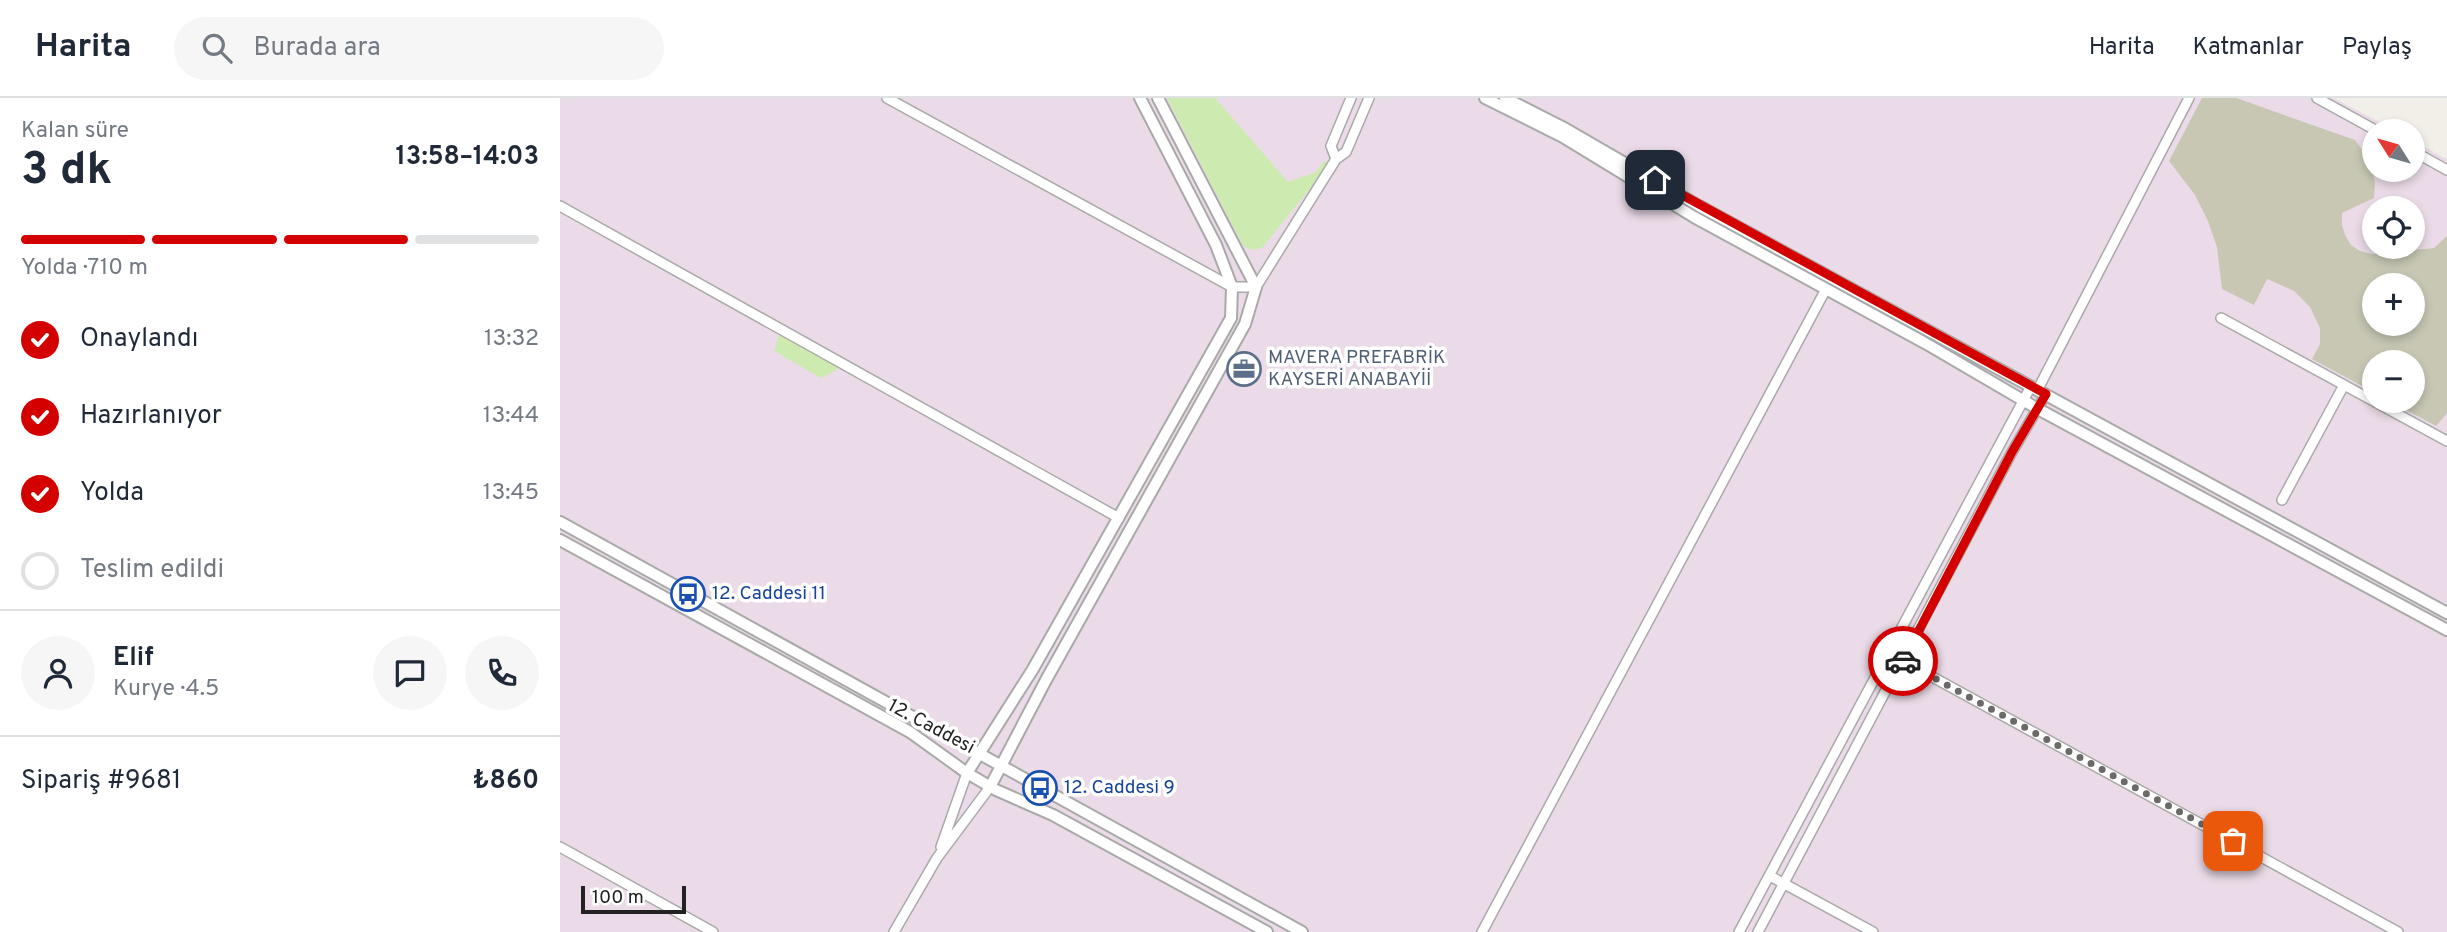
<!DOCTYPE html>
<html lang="tr">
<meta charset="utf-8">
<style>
:root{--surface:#fff;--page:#f6f6f7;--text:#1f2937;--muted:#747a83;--line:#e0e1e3;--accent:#d40000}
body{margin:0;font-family:Overpass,sans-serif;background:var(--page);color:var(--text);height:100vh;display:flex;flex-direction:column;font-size:26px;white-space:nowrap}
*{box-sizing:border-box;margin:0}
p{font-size:23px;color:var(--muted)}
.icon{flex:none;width:38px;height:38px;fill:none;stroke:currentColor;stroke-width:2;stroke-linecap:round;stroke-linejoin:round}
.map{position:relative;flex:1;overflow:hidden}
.details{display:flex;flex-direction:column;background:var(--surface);width:560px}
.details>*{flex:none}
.needle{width:46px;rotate:307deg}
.fabs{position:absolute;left:1802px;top:21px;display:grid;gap:14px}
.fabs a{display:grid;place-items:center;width:63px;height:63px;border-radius:50%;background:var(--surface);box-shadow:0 4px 10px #0003;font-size:35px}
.scale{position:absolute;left:21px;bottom:18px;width:105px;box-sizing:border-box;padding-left:7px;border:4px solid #222;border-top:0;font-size:19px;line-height:24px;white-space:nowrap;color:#222;-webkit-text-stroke:5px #fff;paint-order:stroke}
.pin{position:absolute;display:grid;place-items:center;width:60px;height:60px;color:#fff;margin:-30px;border-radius:14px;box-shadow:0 4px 10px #0006}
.courier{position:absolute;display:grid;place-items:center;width:70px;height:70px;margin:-35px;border:5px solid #d40000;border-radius:50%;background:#fff;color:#222;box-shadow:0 2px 9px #0007}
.headline em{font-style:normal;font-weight:700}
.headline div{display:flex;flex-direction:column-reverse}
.headline{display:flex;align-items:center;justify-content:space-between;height:119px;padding:0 21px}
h1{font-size:46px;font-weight:700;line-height:52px}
.bar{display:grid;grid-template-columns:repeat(4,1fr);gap:10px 7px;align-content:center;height:84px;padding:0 21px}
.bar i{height:9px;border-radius:5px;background:var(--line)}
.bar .current{background:var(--accent)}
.bar p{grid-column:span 4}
.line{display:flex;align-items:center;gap:18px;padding:0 21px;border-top:2px solid var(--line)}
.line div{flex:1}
.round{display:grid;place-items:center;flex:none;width:74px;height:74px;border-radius:37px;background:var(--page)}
ol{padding:0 21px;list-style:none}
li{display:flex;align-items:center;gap:21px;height:77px}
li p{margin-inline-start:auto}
li .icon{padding:7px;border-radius:50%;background:var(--accent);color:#fff;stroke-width:4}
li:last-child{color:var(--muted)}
li i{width:38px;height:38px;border:4px solid var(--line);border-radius:50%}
header{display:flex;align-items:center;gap:42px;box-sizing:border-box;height:98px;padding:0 35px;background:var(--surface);border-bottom:2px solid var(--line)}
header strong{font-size:33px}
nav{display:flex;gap:38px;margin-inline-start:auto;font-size:24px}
.search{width:490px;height:63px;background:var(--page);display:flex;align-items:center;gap:18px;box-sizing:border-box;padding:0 24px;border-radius:38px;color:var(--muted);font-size:26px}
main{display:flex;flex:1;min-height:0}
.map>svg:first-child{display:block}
</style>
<header>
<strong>Harita</strong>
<div class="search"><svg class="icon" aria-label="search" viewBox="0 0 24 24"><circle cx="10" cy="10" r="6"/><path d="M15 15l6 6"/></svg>Burada ara</div>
<nav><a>Harita</a><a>Katmanlar</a><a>Paylaş</a></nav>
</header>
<main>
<section class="details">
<div class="headline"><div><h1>3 dk</h1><p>Kalan süre</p></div><em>13:58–14:03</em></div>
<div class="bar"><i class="current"></i><i class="current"></i><i class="current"></i><i></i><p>Yolda · 710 m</p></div>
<ol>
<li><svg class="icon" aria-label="check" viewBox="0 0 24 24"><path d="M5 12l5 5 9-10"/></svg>Onaylandı<p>13:32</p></li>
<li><svg class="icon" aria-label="check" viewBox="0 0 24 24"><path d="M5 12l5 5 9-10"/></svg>Hazırlanıyor<p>13:44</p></li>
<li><svg class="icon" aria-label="check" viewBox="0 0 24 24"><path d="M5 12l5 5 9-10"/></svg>Yolda<p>13:45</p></li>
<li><i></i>Teslim edildi</li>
</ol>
<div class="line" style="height:126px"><a class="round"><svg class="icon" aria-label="person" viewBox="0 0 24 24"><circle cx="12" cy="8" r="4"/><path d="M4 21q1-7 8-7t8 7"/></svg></a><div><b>Elif</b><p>Kurye · 4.5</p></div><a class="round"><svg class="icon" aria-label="chat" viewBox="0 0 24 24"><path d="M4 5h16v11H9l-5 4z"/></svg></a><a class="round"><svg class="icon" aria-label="phone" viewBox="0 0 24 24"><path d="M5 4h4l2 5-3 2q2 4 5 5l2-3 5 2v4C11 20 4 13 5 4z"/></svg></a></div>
<div class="line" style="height:91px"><div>Sipariş #9681</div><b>₺860</b></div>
</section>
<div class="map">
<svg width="1887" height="834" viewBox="0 0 1887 834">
<rect width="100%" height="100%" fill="#f2efe9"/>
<path fill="#ebdbe8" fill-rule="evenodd" d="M0,0h1774l62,33h-21v39h38v-29l34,18v773h-1887zM1815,110h38v39h-38zM1815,187h38v39h-38zM1815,264h38v39h-38z"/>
<path fill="#c7c7b4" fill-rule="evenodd" d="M1642,0h34l119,42 16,22 4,21 -1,15 -32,15v12l3,10 6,10 9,6 11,3 63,-6 13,-12v177l-11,13 -47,-25h24v-39h-38v31l-63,-34 8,-15v-16l-10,-21 -16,-16 -27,-12 -13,26 -32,-16 -5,-42 -9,-26 -13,-26 -26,-34zM1815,187h38v39h-38z"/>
<path fill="#cdebb0" d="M607,0h48l73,84 28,-10 8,-11 4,1v4l-66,82 -10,2 -9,-4z
M219,237l61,33 -19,10 -47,-27z"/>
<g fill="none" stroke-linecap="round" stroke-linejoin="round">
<g stroke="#a9a9a9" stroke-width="12">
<path id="minor" d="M327,0l345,189h24l80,-128 10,-7 23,-54
M1757,0l60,33
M1853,53l34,19
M776,61l-5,-13 20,-48
M0,108l559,312
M1661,220l226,123
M1478,291l151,-291
M1722,402l62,-115
M1327,554l511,280
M0,749l153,85
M381,749l26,-74
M1210,778l103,56
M334,834l43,-74 53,-71
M922,834l344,-643
M1179,834l292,-546
M1198,834l254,-480 34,-58"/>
</g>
<g stroke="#a9a9a9" stroke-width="14">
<path id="tertiary" d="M925,0l78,39 131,80 231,126 113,66 409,221
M945,0l61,31 133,77 748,407
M0,424l742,410
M0,442l350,192 57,41 29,17 57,25 214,117
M407,675l66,-104 198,-351 1,-31 -16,-42 -76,-147
M430,689l56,-107 199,-356 11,-37 -98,-189"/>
</g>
<use href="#minor" stroke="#fff" stroke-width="9"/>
<use href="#tertiary" stroke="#fff" stroke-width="10"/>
</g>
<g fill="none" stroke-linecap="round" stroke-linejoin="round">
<path stroke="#6b6a68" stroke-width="7" stroke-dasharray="0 12.6" d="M1343,563l330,180"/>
<path stroke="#d40000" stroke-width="9" d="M1095,82l391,214 -34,58 -109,209"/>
</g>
<defs>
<g id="office-ring" transform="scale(1.75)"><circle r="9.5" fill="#fff" stroke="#5c6f8a" stroke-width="1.5"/><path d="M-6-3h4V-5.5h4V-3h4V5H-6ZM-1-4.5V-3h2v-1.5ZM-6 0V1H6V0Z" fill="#5c6f8a"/></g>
<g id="bus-ring" transform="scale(1.75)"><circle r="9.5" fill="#fff" stroke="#1a4fb4" stroke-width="1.5"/><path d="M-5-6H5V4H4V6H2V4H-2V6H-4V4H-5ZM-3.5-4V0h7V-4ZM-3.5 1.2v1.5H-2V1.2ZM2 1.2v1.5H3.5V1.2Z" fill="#1a4fb4"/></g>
</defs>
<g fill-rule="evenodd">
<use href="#office-ring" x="684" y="271"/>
<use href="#bus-ring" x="128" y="496"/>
<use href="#bus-ring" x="480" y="690"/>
</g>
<g text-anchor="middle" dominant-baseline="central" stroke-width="7" stroke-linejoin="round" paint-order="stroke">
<g font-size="19" fill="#4e5e75" stroke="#fff" text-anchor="start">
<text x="708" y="260">MAVERA PREFABRİK<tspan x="708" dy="22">KAYSERİ ANABAYİİ</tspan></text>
</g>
<g font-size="19" fill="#164399" stroke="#fff" text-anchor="start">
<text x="152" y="496">12. Caddesi 11</text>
<text x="504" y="690">12. Caddesi 9</text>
</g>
<g font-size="19" fill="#222" stroke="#fff">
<text transform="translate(371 629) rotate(28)">12. Caddesi</text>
</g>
</g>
</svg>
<div class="fabs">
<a><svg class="needle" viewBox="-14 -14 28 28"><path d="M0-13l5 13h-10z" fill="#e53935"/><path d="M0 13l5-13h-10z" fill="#747a83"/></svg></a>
<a><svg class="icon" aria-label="locate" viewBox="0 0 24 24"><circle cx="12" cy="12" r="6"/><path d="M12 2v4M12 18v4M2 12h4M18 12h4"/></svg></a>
<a>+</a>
<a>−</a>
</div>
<div class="scale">100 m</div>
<div class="pin" style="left:1673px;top:743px;background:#ea580c"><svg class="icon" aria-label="bag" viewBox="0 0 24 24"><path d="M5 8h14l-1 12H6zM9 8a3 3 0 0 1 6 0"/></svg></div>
<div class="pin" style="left:1095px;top:82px;background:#1f2937"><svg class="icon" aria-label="home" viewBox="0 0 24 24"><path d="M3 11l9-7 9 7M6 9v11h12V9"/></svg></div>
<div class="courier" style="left:1343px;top:563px"><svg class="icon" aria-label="car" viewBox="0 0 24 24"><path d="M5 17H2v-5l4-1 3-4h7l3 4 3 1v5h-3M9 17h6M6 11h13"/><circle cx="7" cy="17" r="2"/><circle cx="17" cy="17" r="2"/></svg></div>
</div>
</main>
